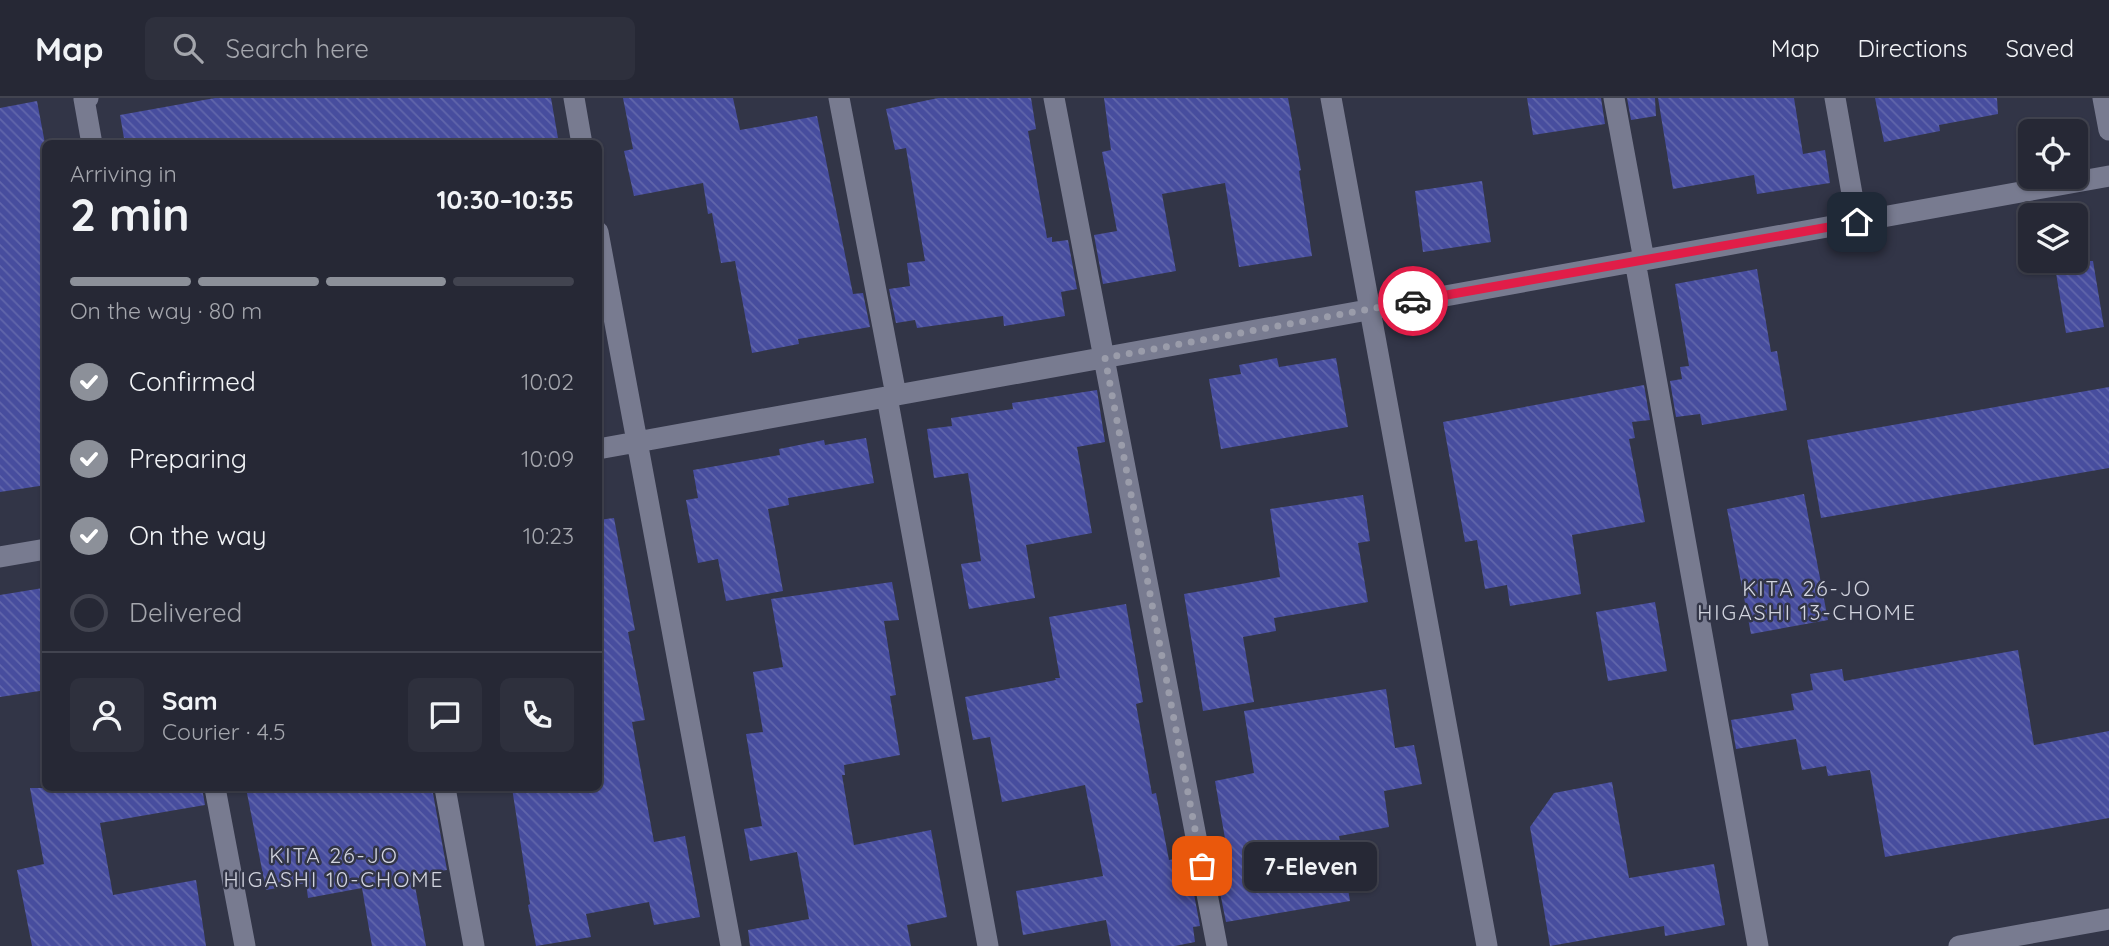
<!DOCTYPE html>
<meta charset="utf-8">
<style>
:root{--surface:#262835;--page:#2e303d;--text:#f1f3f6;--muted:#a4a6ad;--line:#424450;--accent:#8c9099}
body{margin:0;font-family:Quicksand,sans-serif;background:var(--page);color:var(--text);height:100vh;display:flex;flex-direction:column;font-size:26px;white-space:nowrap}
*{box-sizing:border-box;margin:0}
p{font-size:23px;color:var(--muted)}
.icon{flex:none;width:38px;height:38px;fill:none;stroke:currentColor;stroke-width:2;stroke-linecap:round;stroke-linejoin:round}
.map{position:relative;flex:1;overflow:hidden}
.drawer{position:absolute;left:42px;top:42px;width:560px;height:651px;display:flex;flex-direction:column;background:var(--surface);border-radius:10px;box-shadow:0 2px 5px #0004,0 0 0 2px var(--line)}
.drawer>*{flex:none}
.fabs{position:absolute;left:2018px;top:21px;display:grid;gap:14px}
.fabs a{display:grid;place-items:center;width:70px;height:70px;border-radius:10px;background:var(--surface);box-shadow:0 2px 5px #0004,0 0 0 2px var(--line);font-size:35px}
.pin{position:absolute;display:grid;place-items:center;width:60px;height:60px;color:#fff;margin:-30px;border-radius:14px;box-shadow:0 4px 10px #0006}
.courier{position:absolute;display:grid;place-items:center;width:70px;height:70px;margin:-35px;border:5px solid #e11d48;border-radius:50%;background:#fff;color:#222;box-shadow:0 2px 9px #0007}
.bubble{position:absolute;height:49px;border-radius:10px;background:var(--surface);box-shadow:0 2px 5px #0004,0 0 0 2px var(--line);font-size:23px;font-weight:700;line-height:49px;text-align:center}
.overview em{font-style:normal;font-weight:700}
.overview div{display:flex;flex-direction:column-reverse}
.overview{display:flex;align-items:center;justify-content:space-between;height:119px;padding:0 28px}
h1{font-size:46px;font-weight:700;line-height:52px}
.bar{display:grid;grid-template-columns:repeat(4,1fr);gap:10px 7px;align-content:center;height:84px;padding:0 28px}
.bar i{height:9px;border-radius:5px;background:var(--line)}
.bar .selected{background:var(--accent)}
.bar p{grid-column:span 4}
.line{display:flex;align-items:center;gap:18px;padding:0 28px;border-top:2px solid var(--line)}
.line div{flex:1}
.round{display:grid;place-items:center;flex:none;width:74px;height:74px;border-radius:10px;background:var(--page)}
ol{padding:0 28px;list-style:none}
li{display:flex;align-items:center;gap:21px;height:77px}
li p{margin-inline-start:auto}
li .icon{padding:7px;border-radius:50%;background:var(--accent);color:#fff;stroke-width:4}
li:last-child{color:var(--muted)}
li i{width:38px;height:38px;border:4px solid var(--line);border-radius:50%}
header{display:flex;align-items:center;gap:42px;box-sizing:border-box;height:98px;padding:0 35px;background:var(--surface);border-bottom:2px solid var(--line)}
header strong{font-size:33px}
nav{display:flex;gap:38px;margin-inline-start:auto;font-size:24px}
.search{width:490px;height:63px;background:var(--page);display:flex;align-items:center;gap:18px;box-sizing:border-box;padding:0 24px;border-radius:10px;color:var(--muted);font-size:26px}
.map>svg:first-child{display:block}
</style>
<header>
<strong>Map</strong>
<div class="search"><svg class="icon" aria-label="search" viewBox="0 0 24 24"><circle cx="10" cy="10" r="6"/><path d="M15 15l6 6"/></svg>Search here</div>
<nav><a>Map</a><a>Directions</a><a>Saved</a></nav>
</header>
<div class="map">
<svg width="2109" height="848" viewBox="0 0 2109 848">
<defs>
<pattern id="building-back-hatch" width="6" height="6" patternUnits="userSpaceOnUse" patternTransform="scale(1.75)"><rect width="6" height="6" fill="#474d9e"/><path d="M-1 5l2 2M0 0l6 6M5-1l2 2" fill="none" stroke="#6166ab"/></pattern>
</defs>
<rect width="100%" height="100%" fill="#323547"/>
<path fill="url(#building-back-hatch)" d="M215,0h336l8,46h-434l-5,-29z
M623,0h110l7,32 77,-14 36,178 10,-1 7,34 -72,12 1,5 -47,9 -17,-92 -14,2 -9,-50 -4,1 -5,-31 -69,13 -10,-45 9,-2z
M938,0h93l5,31 -8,2 19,107 5,-1v5l16,-2 9,49 -16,3 4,24 -61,10 -1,-10 -86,12 -2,-8 -19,3 -7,-34 21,-3 -3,-23 18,-2 -19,-113 -11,2 -9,-41z
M1104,0h184l13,72 -2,1 13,85 -73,11 -14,-84 -63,11 14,77 -73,13 -9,-49 23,-4 -15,-79 9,-2z
M1527,0h74l4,26 -72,11z
M1627,0h28l1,18 -25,4z
M1658,0h136l9,56 22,-4 5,33 -73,11 -3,-19 -81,14z
M1875,0h122l1,16 -59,11 1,6 -56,11z
M37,3l9,48v336l-46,7v-384z
M1482,83l9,61 -68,10 -8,-61z
M2054,163h39l11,66 -38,6z
M1757,171l14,83 6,-1 10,59 -85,15 -2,-11 -24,3 -6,-36 12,-2 -2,-12 9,-1 -14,-82z
M1277,260l2,9 57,-9 12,69 -127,22 -12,-70 32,-5 -2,-9z
M1644,287l6,35 -18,2 3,16 -6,1 16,83 -73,13 9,59 -71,12 -3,-21 -22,4 -8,-49 -12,2 -22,-120z
M2109,289v81l-288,50 -14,-78z
M1097,292l8,52 -28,5 15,86 -66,12 9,53 -66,11 -8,-45 20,-3 -13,-88 -34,5 -7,-49 25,-3 -1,-8 62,-9 -1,-6z
M866,340l8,45 -86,15 1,7 -21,4 15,82 -57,10 -8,-42 -20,4 -12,-63 12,-2 -5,-28 87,-15 -1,-6 45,-9 1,5z
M1804,396l24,126 -77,14 -24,-125z
M1363,397l7,46 -12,2 10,59 -94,16 2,13 -33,6 11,65 -51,9 -19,-117 96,-17 -10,-68z
M614,420l21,112 -7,2 17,88 -13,2 22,120 31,-6 15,81 -46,8 -5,-23 -63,12 5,23 -55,9 -8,-41 2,-1 -18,-116h86v-268z
M892,484l7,38 -15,1 12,74 -6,1 10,59 -56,10 1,10h-3l12,70 77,-15 16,87 -40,8 4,21h-161l-2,-16 61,-11 -12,-67 -47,9 -6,-32 18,-3 -16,-92 17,-2 -10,-60 30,-5 -12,-68z
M43,490l3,19v83l-46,7v-102z
M1655,504l12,69 -59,10 -12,-69z
M1126,506l17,98 -7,2 16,90 4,-1 13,67 18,-3 13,69 -7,1 2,15 -20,4h-64l-5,-26 -83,15 -7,-44 87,-15 -18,-91 -83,17 -12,-65 -17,3 -8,-43 91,-17 -1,-2h5l-11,-61z
M2018,552l16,95 75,-14v87l-224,39 -15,-87 -42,6 -2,-10 -24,4 -6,-31 -60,10 -5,-29 63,-10 -3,-16 22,-4 -3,-16 32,-5 2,12z
M1386,591l9,59 19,-3 8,39 -38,7 5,36 -50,9 11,65 -124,21 -14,-69 15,-3 -12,-69 39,-8 -10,-62z
M1612,684l17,96 85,-14 11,61 -60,11 -1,-10 -114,20 -20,-119 24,-34z
M30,690h172l3,17 -105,18 13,72 83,-15 10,66h-174l-15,-76 27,-6z
M246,690h186l15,82 -34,5 13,71h-54l-10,-58 -54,10 -2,-15 -40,7z"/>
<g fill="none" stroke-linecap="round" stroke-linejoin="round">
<path stroke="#787b90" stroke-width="21" d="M88,0l-4,1 8,45
M574,0l8,46
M839,0l57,297
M1054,0l163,848
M1331,0l156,848
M1614,0l30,162
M1835,0l22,124
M2103,0l6,32
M598,134l133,714
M1635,163l123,685
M887,299l101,549
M598,351l1511,-273
M0,459l46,-8
M215,690l30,158
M445,690l29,158
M1959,848l150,-27"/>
</g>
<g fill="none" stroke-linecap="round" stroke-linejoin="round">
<path stroke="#9a9caa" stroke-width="7" stroke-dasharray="0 12.6" d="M1202,768l-97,-508 308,-57"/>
<path stroke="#e11d48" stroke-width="9" d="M1413,203l444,-79"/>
</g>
<g text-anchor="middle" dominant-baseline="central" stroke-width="5" stroke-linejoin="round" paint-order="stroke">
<g font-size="21" letter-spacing="2" fill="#d2d4df" stroke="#323547">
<text x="1807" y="490">KITA 26-JO<tspan x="1807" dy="24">HIGASHI 13-CHOME</tspan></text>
<text x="334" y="757">KITA 26-JO<tspan x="334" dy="24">HIGASHI 10-CHOME</tspan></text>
</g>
</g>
</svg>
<div class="fabs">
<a><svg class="icon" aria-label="locate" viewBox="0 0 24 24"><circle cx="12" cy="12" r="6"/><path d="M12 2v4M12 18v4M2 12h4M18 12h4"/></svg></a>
<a><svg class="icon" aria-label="layers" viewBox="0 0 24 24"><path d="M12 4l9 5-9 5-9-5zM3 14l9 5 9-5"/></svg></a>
</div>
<div class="pin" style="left:1202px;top:768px;background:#ea580c"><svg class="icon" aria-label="bag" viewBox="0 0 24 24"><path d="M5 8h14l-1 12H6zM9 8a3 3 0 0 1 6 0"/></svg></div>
<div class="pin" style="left:1857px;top:124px;background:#1f2937"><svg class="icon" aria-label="home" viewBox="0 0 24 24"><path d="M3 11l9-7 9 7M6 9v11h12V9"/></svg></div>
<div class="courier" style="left:1413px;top:203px"><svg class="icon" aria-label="car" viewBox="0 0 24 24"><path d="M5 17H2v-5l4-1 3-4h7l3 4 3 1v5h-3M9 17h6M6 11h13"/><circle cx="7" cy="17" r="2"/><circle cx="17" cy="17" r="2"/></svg></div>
<div class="bubble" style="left:1244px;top:744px;width:133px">7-Eleven</div>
<section class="drawer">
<div class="overview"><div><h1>2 min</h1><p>Arriving in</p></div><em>10:30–10:35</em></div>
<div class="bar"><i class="selected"></i><i class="selected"></i><i class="selected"></i><i></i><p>On the way · 80 m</p></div>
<ol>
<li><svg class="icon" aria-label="check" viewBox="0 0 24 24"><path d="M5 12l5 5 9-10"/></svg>Confirmed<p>10:02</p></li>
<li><svg class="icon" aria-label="check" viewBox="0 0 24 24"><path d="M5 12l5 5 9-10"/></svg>Preparing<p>10:09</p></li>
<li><svg class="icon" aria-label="check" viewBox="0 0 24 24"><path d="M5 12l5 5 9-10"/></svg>On the way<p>10:23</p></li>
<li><i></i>Delivered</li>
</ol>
<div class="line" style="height:126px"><a class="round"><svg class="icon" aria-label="person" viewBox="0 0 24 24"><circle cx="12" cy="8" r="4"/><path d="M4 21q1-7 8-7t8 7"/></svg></a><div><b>Sam</b><p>Courier · 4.5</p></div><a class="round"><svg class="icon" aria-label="chat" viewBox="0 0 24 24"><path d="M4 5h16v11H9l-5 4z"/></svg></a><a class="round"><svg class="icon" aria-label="phone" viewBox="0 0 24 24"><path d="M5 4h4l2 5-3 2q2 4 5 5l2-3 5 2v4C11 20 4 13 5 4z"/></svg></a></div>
</section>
</div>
